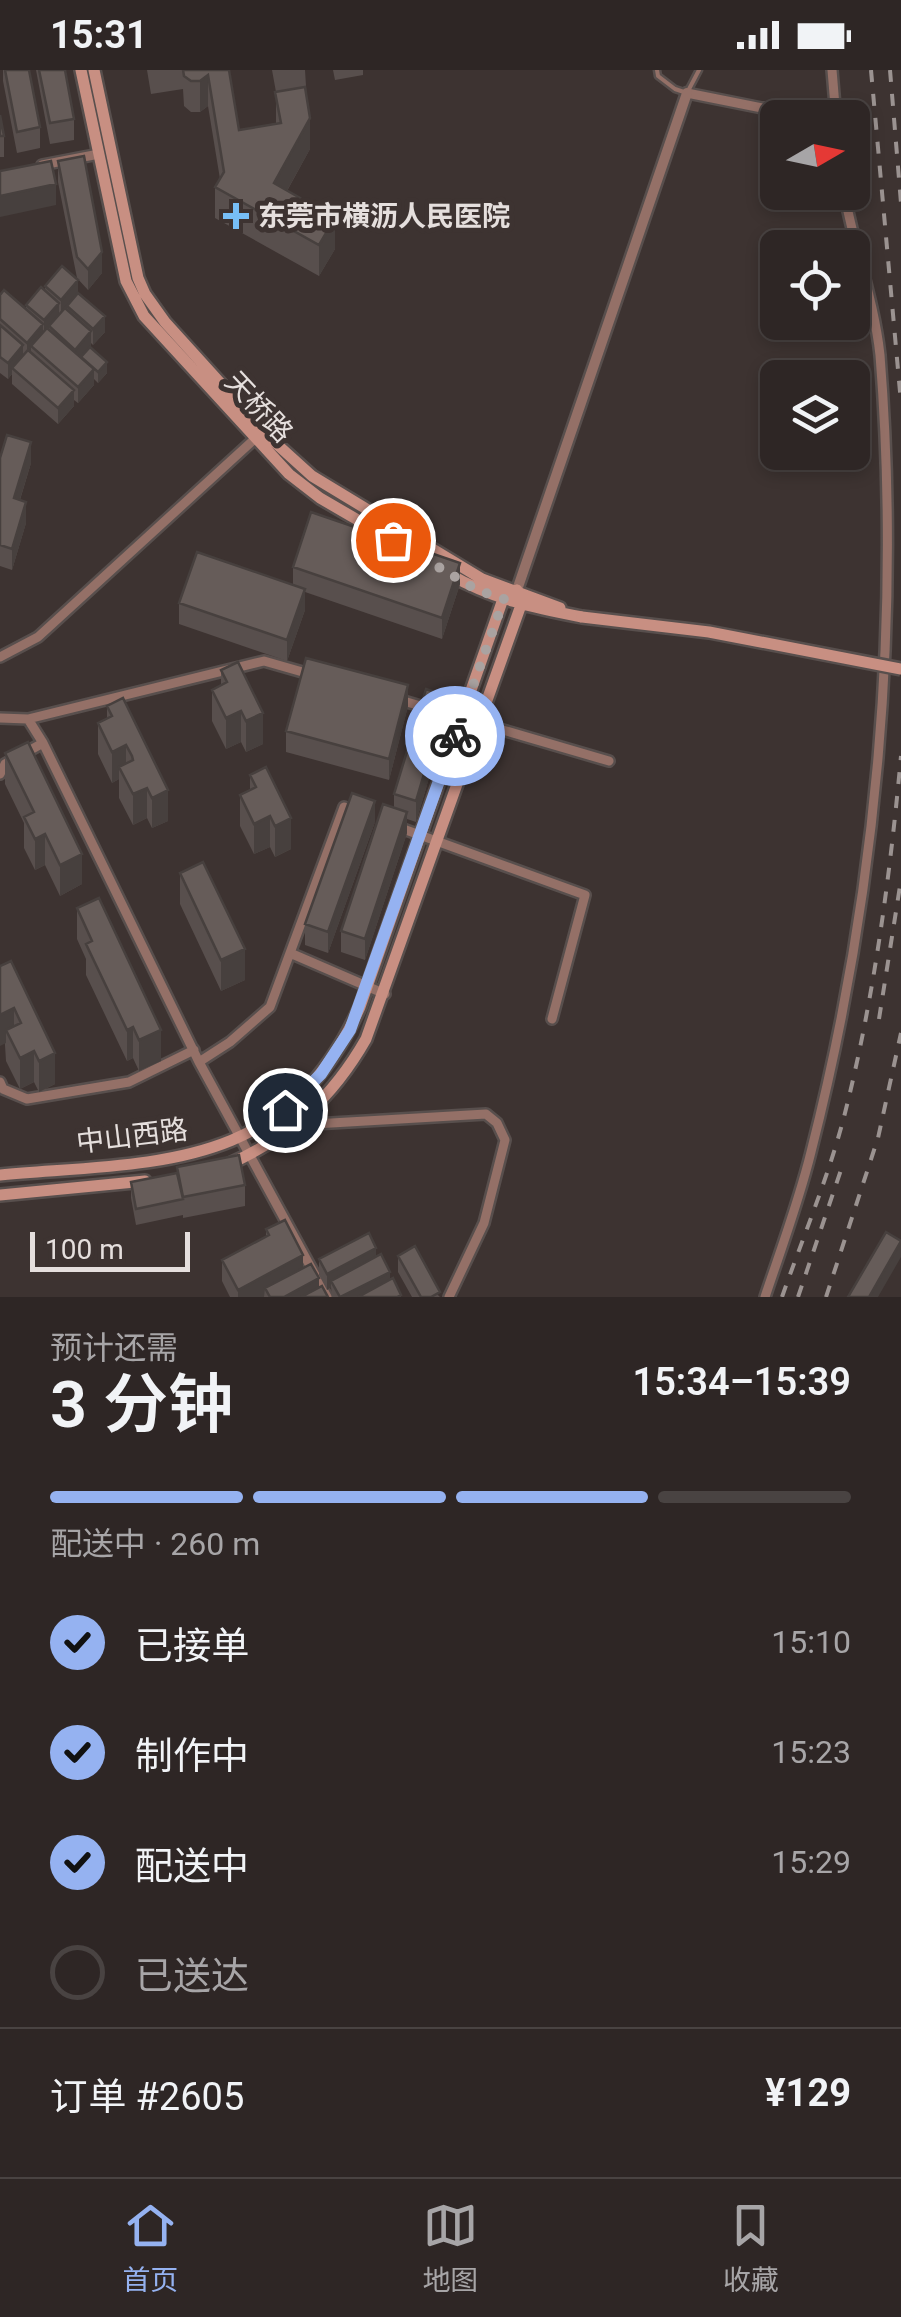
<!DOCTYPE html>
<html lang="zh">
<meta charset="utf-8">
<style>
:root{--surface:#2e2625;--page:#3a3232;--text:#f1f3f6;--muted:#a7a5a7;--line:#494342;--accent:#95b2f1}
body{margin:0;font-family:Roboto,"Noto Sans SC",sans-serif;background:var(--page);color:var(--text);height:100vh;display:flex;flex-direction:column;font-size:38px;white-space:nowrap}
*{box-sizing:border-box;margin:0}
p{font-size:32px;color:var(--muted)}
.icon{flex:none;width:55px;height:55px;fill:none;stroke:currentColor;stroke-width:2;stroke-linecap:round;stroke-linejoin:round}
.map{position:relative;height:1227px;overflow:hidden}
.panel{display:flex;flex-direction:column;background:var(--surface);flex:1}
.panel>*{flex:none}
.needle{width:65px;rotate:81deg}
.fabs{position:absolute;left:760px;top:30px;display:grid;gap:20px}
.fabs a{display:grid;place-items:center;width:110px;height:110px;border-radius:15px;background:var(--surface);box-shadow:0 5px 15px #0003,0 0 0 2px var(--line);font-size:50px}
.scale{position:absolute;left:30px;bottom:25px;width:160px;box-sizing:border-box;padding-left:10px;border:5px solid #e5dfdd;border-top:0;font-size:28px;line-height:35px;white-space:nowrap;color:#e5dfdd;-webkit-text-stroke:8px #3d3331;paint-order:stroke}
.pin{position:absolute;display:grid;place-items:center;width:85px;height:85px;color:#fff;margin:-42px;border:5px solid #fff;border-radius:50%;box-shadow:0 2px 10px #0007}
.courier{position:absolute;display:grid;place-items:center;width:100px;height:100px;margin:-50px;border:8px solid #95b2f1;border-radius:50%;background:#fff;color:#222;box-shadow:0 2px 12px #0007}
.headline em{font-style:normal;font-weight:600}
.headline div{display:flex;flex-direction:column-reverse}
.headline{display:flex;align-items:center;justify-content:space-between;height:170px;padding:0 50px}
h1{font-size:65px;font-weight:600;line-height:75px}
.bar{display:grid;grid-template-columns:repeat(4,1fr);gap:15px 10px;align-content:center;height:120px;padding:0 50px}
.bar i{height:12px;border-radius:8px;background:var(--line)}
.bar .selected{background:var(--accent)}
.bar p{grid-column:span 4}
.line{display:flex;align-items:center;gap:25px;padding:0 50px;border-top:2px solid var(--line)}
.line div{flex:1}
ol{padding:0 50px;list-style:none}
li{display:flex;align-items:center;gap:30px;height:110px}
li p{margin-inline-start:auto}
li .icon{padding:10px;border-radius:50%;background:var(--accent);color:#111;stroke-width:4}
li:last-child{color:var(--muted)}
li i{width:55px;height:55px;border:5px solid var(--line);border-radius:50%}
.status{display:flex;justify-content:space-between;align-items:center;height:70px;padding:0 50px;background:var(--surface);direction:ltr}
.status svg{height:28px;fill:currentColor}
.menu{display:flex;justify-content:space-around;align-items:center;height:140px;border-top:2px solid var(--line);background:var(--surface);font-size:28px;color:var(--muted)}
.menu a{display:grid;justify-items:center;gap:5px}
.menu .selected{color:var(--accent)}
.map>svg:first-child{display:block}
</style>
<div class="status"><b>15:31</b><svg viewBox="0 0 49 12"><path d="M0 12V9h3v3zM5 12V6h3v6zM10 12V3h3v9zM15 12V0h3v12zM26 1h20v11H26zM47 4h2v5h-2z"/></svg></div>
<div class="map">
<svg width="901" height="1227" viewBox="0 0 901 1227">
<rect width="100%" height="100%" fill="#3d3331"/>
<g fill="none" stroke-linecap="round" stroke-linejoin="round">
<g stroke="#584f4d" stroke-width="9">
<path id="service" d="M657,0l1,6 17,13 12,4 12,-23"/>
</g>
<g stroke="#584f4d" stroke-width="14">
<path id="minor" d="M832,0l4,48
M687,23l75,15h73
M42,95l57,-11
M0,587l38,-20 221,-202
M400,630l209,61
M0,648l28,1 236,-58 49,14
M28,649l15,24 156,319 128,235
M0,704l5,-10 38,-21
M395,756l190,69 -33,124
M290,883l95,41
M199,992l31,-20 40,-35 74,-200 13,5
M0,1012l3,7 24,10 102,-17 65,-32
M297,1055l189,-11 11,9 8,17 -21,83 -35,74
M765,1227c16,-48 34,-96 46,-145 66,-259 90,-530 69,-797 -6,-55 -26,-108 -36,-163"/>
</g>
<g stroke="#584f4d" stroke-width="15">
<path id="tertiary" d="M517,520l170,-497"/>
</g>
<g stroke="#584f4d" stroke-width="16">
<path id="secondary" d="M81,0l45,211 18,35 145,158 31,24 79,46
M94,0l44,208 7,16 20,28 105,116 42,38 170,103 78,29
M449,504c43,25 86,34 133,43
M227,1095c62,-27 106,-68 139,-126l155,-434 -4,-15
M0,1105c156,-14 285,-2 360,-168l143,-408 14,-9
M0,1125l145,-14"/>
</g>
<use href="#service" stroke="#947067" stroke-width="4"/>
<use href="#minor" stroke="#947067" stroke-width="9"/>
<use href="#tertiary" stroke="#947067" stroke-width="10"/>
<use href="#secondary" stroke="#c88f82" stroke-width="11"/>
<path stroke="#9b9391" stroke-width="4" stroke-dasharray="12 12" stroke-linecap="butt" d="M871,0l30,333
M890,0l11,133
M879,949l21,-133
M782,1227c21,-60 46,-119 62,-180 30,-118 46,-241 57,-361
M798,1227l45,-133
M826,1227l52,-159 23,-105"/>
<g stroke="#584f4d" stroke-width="16" stroke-linecap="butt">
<path id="secondary-bridge" d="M582,547l127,15 192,37"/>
</g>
<use href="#secondary-bridge" stroke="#c88f82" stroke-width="11"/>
</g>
<path fill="#584f4d" d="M3,0h26l11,57v21l-23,5 -14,-72z
M36,0h29l9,49v21l-24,4z
M147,0h82l10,60 37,-7v-31l-4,-22h33l5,79 -23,42 48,58 -16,27 -104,-58v-31l5,-8 -12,-73 -8,6h-9l-7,-6 -1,-17 -32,5z
M333,0h30v5l-28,5z
M0,45l4,21v21h-4z
M58,91l44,112 -14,17 -11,-12 -19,-96z
M45,216l33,8 27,38 -12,13 -2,-2v5l16,25 -9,10 -4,-4v6l-16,18 -4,-3v6l-16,18 -46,-40v-10l-4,5 -8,-6v-78l26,15v-5l19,-15z
M0,388l31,5 -11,37 6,23 -14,47 -12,-4z
M293,497l167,17 -18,55 -137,-47v18l-18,51 -108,-37v-21l114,-18z
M221,600l42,74 -17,8 -5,-10 -15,7 -14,-28v-31l9,-5z
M107,636l61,115 -16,7 -5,-10 -14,7 -14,-27v-19l-7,4 -14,-29v-31l9,-5z
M408,636l-19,74 -103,-28v-21z
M447,647l-31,105 -9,-3v14l-42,127 -24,-8v-21l53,-123v-14z
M5,683l77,131 -22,12 -15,-31 -10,5 -11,-22v-25l-19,-39z
M250,705l41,74 -16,8 -5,-10 -16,7 -14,-28v-31l10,-5z
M375,752l-47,131 -23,-8v-21z
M180,803l65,107 -24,11 -41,-87z
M77,838l84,153 -22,10 -6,-13 -6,3 -41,-86v-16l-9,-20z
M0,896l55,118 -16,8 -5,-10 -14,7 -14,-28z
M177,1097l68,18v21l-62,12v-3l-47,10 -5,-27v-16l46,-9z
M266,1159l37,39 25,29h-98l-8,-16v-21l44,-23z
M398,1186l42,41h-28l-14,-25z
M376,1187l25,40h-69l-1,-10 -4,3 -8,-15v-16z"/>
<path fill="#47403e" d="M208,5v31l-8,6v-31z
M310,48v31l-36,65v-31z
M56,114v21l-56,12v-21z
M335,148v31l-16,27v-31z
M102,182v21l-14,17v-21z
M78,210v16l-11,10v4l-6,6v-16z
M59,233v16l-10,7v5l-5,5v-16z
M105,246v16l-12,13v-16z
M43,254v16l-12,6v7l-4,5v-15z
M91,261v16l-16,18v-15z
M23,275v16l-11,7v6l-4,5v-16z
M107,292v11l-9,10v-11z
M94,299v16l-16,18v-16z
M74,320v16l-16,18v-16z
M31,372v21l-17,56v-21z
M26,432v21l-14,47v-21z
M460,493v21l-18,55v-21z
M305,519v21l-18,51v-21z
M408,615v21l-19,74v-21z
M447,626v21l-31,105v-21z
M241,641v31l-15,7v-31z
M263,643v31l-17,8v-31z
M126,675v31l-7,-9v12l-7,4v-31z
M147,718v30l-14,7v-31z
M168,720v31l-16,7v-30z
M375,731v21l-47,131v-21z
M407,742v21l-42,127v-21z
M270,746v31l-16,7v-30z
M291,748v31l-16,8v-31z
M45,764v31l-10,5v-31z
M82,784v30l-22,12v-31z
M245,879v31l-24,11v-31z
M14,938v31l-8,-9v13l-6,3v-31z
M133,957v31l-6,3v-31z
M161,960v31l-22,10v-31z
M34,981v31l-14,7v-31z
M55,983v31l-16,8v-31z
M901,1171v16l-23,40h-9z
M376,1178v16l-45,17v6l-4,3v-16z
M303,1185v21l-38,12 -1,9h-26v-7z
M390,1202v16l-18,9h-30z
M319,1208v16l-5,3h-30z"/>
<path fill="#665c59" stroke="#47403e" stroke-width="2.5" d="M5,0h24l11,57 -23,5z
M39,0h26l9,49 -24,4z
M183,0h46l10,60 42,-7 -6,-31 30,-5 5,31 -36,65 61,35 -16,27 -104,-58 9,-15 -16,-97 -8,6h-9l-7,-5z
M0,45l4,21h-4z
M84,86l18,96 -14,17 -11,-12 -19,-96z
M51,91l5,23 -56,12v-25z
M62,196l16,14 -17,20 -16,-14z
M41,217l18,16 -15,17 -18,-15z
M4,220l39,34 -16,19 -27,-24v-24z
M78,223l27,23 -12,13 -26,-23z
M65,238l26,23 -16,19 -26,-24z
M0,255l23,20 -15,18 -8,-6z
M47,258l47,41 -16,18 -47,-41z
M90,277l17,15 -9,10 -17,-15z
M28,280l46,40 -16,18 -46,-40z
M7,365l24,7 -17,56 12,4 -14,47 -12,-4v-87z
M311,442l149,51 -18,55 -149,-51z
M197,482l108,37 -18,51 -108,-37z
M306,588l102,27 -19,74 -103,-28z
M238,592l25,51 -17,8 -5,-10 -15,7 -14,-28 15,-8 -6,-12z
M426,619l21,7 -31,105 -22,-7z
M123,628l45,92 -16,8 -5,-10 -14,6 -14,-27 14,-7 -1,-4 -6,-11 -14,7 -14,-29 14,-7 -5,-10z
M28,672l54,112 -22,11 -15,-31 -10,5 -11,-22 10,-5 -29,-59z
M266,697l25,51 -16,8 -5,-10 -16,8 -14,-29 16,-8 -6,-12z
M352,723l23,8 -47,131 -23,-8z
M383,734l24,8 -42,127 -24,-8z
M203,792l42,87 -24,11 -41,-87z
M99,828l62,132 -22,10 -6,-13 -6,3 -41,-86 6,-3 -15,-33z
M11,891l44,92 -16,8 -5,-10 -14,7 -14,-28 15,-7 -7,-15 -14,7v-49z
M239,1085l6,30 -62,12 -6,-30z
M177,1103l6,26 -47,10 -5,-27z
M285,1150l18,35 -65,35 -16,-30 47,-25 -3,-6z
M886,1162l15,9 -32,56h-21z
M369,1163l7,15 -49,26 -8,-15z
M415,1176l25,46 -9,5h-10l-23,-41z
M381,1184l9,18 -50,25 -9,-16z
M311,1194l8,14 -35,19h-14l-5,-9z
M393,1208l8,17 -4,2h-39z
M322,1216l6,11h-27z"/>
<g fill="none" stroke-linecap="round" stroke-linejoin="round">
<path stroke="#aaa3a1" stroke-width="10" stroke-dasharray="0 18" d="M393,470l84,50 27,9 -49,137"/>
<path stroke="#95b2f1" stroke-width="12" d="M285,1040l36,-36 29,-44 105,-294"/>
</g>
<path fill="#77bff7" stroke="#3d3331" stroke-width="4" d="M231 131h10v10h10v10h-10v10h-10v-10h-10v-10h10z"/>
<g text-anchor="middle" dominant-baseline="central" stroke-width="10" stroke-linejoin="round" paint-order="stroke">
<g font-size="28" font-weight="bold" fill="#e5dfdd" stroke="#3d3331" text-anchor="start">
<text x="258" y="146">东莞市横沥人民医院</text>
</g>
<g font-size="28" fill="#e5dfdd" stroke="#3d3331">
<text transform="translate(259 337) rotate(47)">天桥路</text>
<text transform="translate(132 1066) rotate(-7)">中山西路</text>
</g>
</g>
</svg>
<div class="fabs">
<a><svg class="needle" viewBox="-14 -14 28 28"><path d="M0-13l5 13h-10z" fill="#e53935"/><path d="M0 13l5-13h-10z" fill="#a7a5a7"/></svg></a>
<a><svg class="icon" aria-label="locate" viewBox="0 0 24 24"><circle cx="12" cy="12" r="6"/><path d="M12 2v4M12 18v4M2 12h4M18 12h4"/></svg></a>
<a><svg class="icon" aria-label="layers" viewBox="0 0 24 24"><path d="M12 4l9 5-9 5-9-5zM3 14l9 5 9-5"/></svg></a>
</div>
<div class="scale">100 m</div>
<div class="pin" style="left:393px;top:470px;background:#ea580c"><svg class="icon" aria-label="bag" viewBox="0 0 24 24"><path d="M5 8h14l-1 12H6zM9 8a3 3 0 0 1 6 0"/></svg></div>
<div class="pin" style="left:285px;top:1040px;background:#1f2937"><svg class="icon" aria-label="home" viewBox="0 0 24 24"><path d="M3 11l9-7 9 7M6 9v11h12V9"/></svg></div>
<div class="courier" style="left:455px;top:666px"><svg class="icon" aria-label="bike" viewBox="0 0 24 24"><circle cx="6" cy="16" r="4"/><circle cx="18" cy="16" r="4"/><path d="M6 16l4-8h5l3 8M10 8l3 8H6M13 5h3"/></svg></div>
</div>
<section class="panel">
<div class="headline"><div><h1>3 分钟</h1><p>预计还需</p></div><em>15:34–15:39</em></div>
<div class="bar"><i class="selected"></i><i class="selected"></i><i class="selected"></i><i></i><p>配送中 · 260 m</p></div>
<ol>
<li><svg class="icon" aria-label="check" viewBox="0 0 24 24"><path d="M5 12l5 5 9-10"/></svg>已接单<p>15:10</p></li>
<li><svg class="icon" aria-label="check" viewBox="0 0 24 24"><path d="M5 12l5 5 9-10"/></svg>制作中<p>15:23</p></li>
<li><svg class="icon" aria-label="check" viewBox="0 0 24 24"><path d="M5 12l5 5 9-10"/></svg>配送中<p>15:29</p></li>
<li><i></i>已送达</li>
</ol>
<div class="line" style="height:130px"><div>订单 #2605</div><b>¥129</b></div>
</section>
<nav class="menu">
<a class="selected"><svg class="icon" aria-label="home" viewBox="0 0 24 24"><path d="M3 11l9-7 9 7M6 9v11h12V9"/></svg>首页</a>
<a><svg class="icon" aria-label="map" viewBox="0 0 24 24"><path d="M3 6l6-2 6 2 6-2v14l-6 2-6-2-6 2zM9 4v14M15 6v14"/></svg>地图</a>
<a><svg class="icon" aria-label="saved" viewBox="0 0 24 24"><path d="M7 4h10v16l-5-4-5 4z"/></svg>收藏</a>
</nav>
